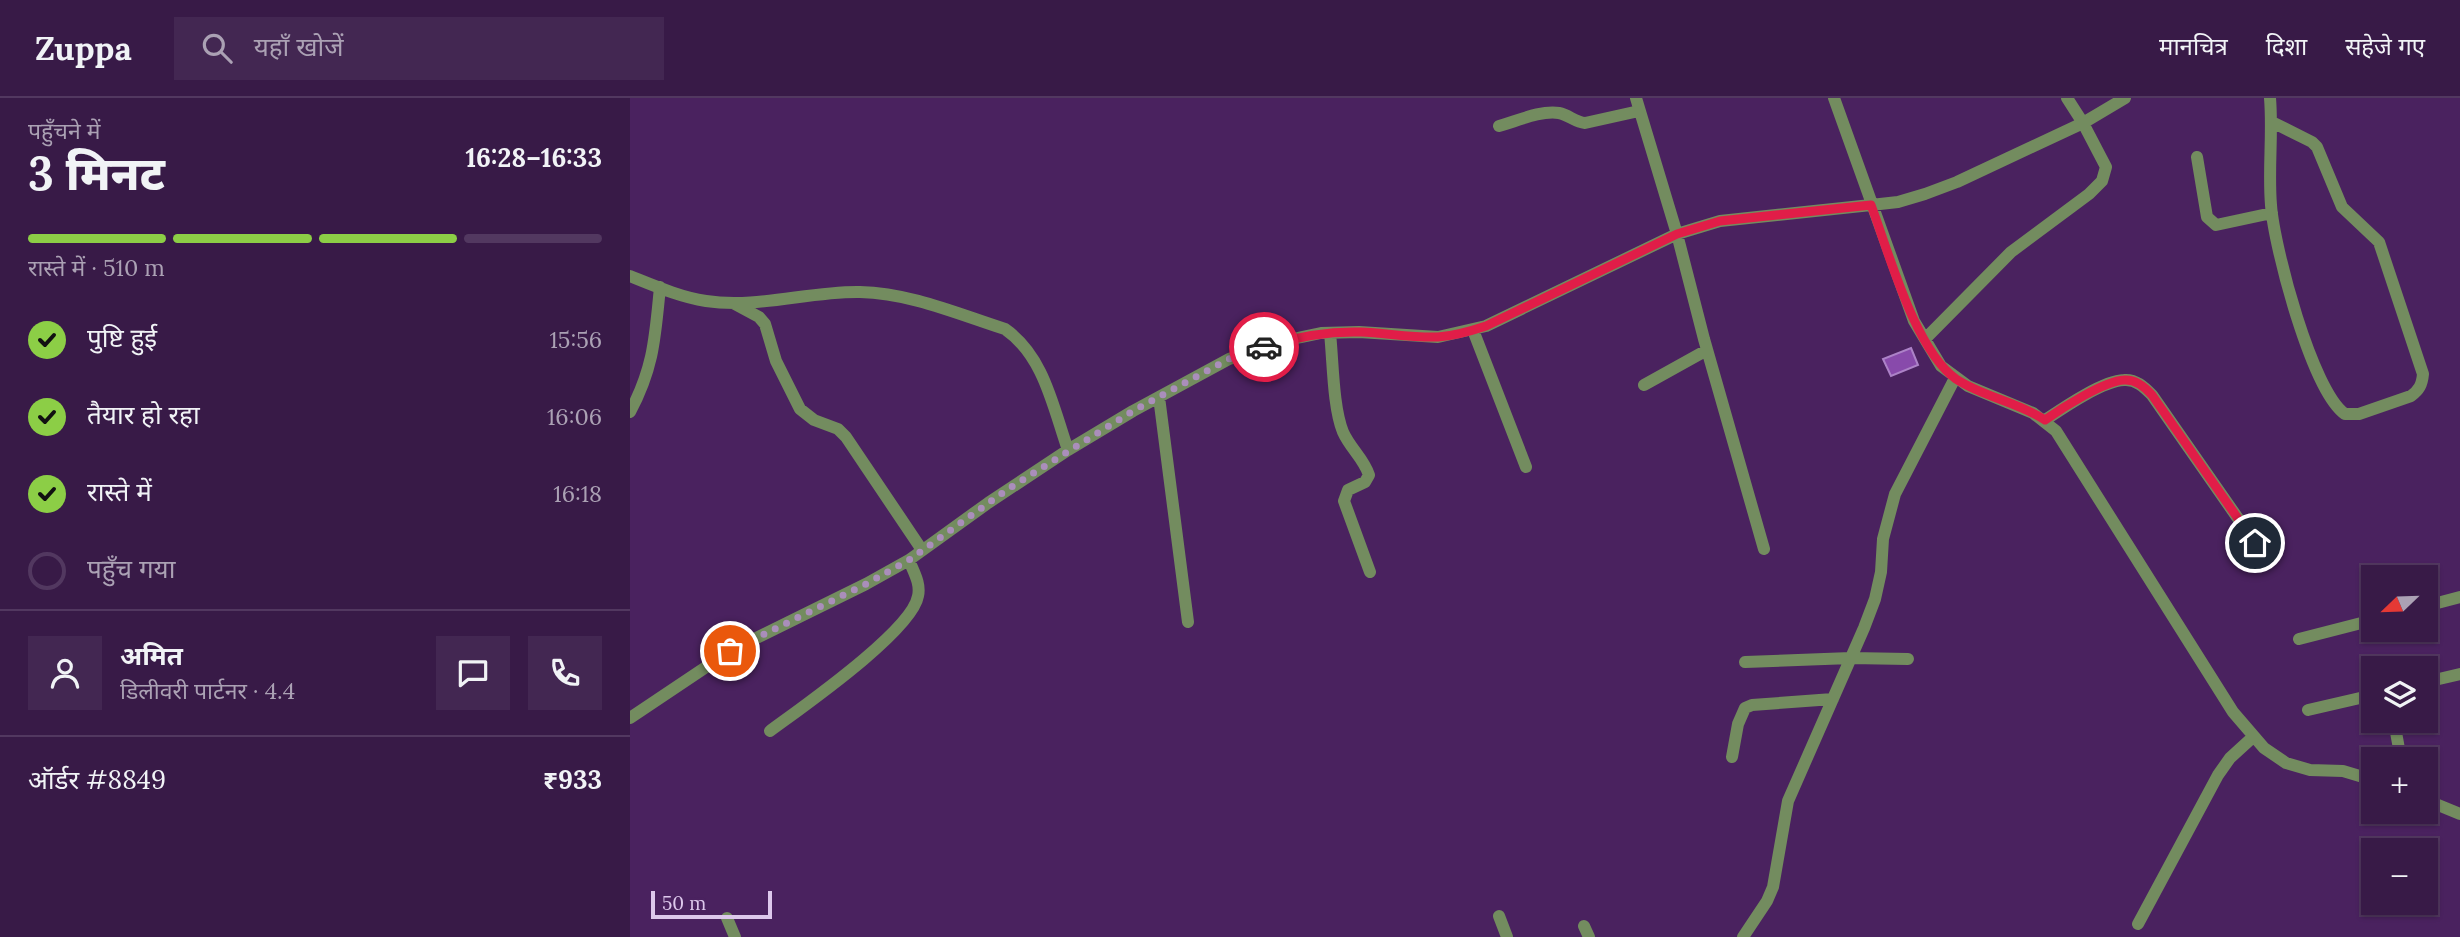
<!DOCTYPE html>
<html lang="hi">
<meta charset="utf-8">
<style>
:root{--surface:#381a47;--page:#432752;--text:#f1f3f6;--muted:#aba1b4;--line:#523860;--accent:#8cce46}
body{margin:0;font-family:Lora,"Noto Sans Devanagari",serif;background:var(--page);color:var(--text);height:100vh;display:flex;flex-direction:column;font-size:26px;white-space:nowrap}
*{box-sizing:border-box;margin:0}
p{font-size:23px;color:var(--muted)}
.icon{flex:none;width:38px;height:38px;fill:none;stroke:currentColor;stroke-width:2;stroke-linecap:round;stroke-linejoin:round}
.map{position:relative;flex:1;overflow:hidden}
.drawer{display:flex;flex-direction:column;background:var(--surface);width:630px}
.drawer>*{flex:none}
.needle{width:46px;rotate:247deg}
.controls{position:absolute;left:1731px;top:467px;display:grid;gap:14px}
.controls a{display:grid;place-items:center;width:77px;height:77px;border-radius:0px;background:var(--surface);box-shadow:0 2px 5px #0004,0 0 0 2px var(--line);font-size:35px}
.scale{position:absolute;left:21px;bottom:18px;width:121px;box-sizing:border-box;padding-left:7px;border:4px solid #ddc8ec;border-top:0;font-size:19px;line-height:24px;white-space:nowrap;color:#ddc8ec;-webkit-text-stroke:5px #4a225f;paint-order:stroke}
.pin{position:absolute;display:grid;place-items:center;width:60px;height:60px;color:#fff;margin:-30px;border:4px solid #fff;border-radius:50%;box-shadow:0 2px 7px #0007}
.courier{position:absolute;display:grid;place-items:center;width:70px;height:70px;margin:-35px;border:5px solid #e11d48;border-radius:50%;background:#fff;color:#222;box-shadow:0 2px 9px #0007}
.head em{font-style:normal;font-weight:800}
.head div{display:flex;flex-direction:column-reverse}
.head{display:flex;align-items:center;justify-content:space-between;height:119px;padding:0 28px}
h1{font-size:46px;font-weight:800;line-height:52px}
.bar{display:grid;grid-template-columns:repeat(4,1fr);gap:10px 7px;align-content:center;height:84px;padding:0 28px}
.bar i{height:9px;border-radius:5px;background:var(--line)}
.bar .selected{background:var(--accent)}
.bar p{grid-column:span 4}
.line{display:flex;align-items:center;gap:18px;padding:0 28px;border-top:2px solid var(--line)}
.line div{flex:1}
.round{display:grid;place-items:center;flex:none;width:74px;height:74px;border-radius:0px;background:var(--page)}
ol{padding:0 28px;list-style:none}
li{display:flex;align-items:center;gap:21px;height:77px}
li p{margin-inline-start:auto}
li .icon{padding:7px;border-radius:50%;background:var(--accent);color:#111;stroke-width:4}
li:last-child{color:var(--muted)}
li i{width:38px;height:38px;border:4px solid var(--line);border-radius:50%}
header{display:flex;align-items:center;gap:42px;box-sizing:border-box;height:98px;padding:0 35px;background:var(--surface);border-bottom:2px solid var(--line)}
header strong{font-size:33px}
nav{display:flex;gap:38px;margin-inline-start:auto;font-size:24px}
.search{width:490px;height:63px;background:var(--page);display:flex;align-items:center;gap:18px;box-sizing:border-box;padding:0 24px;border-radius:0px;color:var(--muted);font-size:26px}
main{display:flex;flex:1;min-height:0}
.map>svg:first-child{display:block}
</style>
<header>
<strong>Zuppa</strong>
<div class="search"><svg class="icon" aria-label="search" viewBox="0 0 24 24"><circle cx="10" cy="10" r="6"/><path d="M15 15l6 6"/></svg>यहाँ खोजें</div>
<nav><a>मानचित्र</a><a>दिशा</a><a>सहेजे गए</a></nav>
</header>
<main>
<section class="drawer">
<div class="head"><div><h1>3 मिनट</h1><p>पहुँचने में</p></div><em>16:28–16:33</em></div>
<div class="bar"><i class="selected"></i><i class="selected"></i><i class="selected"></i><i></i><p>रास्ते में · 510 m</p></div>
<ol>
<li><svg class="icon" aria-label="check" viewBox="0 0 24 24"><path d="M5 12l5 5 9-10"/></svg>पुष्टि हुई<p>15:56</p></li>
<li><svg class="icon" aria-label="check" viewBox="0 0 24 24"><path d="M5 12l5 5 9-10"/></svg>तैयार हो रहा<p>16:06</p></li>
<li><svg class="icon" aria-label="check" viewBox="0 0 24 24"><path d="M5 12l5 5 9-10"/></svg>रास्ते में<p>16:18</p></li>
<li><i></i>पहुँच गया</li>
</ol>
<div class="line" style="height:126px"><a class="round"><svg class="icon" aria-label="person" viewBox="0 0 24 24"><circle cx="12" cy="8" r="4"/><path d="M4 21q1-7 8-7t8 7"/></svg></a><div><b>अमित</b><p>डिलीवरी पार्टनर · 4.4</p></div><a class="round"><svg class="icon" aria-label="chat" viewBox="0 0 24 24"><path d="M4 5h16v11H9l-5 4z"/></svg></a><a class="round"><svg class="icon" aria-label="phone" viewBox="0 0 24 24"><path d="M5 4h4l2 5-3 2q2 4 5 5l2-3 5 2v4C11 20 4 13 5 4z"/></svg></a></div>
<div class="line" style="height:91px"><div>ऑर्डर #8849</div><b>₹933</b></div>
</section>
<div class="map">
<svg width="1830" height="839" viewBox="0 0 1830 839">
<rect width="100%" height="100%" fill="#4a225f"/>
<path fill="#884aab" stroke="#ac82c7" stroke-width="2" d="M1281,250l7,17 -27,11 -8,-17z"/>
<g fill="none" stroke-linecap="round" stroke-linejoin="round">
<path stroke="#738c5f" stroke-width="12" d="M1006,0l41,136 27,105 60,210
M1204,0l80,223 27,45 27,20 65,27 23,18 177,281 31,36 22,15 24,7 33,1 30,9
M1640,0c3,36 -2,71 1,107 3,42 41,186 74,209h14l52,-18c8,-6 11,-11 12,-22l-44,-132 -37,-35 -25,-60 -5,-5 -40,-20
M869,28c18,-5 42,-16 60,-13 10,2 16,9 26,10l54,-12
M1567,59l10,60 9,8 56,-12
M0,178c25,10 50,21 76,25 51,8 103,-10 154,-9 50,1 98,22 145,37 39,27 48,78 63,121
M103,205l26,14 6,7 11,37 24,48 14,11 24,9 8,8 76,113
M843,232l53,137
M700,235c3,28 3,75 13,99 7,16 21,27 26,43l-4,7 -17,8 -4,11 26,71
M1295,241l86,-87 78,-58 13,-13 4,-14 -23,-44 -16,-25
M1014,287l63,-35
M529,299l29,225
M0,314c24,-45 25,-75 30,-125
M1415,322c18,-12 57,-39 79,-40 12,-1 20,7 28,15l115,165
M1796,508l34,-9
M1669,541l74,-19
M1115,564l106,-4 57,1
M1796,584l34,-8
M1678,612l65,-15
M0,620l100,-67 136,-67 43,-24 79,-57 80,-53 65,-39 96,-52 54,-18 38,-8 38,-1 79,5 48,-11 191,-92 43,-13 151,-16 27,-3 27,-8 32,-12 126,-59 42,-25
M1764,623l7,39
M140,633c31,-23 142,-100 148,-135 3,-13 -5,-25 -9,-36
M1102,659l6,-33 7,-16 7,-3 81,-6
M1796,702l34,14
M869,818l8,21
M97,820l8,19
M1508,826l80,-149 12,-17 23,-21
M954,828l5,11
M1113,839l24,-36 6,-14 15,-86 76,-173 11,-29 6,-27 2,-33 12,-45 60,-116"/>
</g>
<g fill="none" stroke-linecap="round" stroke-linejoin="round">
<path stroke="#aa8ebb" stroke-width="7" stroke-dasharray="0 12.6" d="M100,553l136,-67 43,-24 99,-71 125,-78 96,-52 35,-12"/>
<path stroke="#e11d48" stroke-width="9" d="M634,249c31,-10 64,-16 97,-15 25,1 52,6 77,5 16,-1 33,-6 48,-11l191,-92 43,-13 151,-16c18,48 44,145 85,174 27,18 62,23 89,41 17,-12 59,-39 79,-40 12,-1 21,7 28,15l103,148"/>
</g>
</svg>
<div class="controls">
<a><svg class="needle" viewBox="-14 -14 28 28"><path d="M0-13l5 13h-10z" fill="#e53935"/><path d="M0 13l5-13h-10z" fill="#aba1b4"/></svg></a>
<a><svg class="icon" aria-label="layers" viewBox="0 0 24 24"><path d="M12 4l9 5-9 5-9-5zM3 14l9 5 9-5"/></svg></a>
<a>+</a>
<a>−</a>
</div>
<div class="scale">50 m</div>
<div class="pin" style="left:100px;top:553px;background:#ea580c"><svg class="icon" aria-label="bag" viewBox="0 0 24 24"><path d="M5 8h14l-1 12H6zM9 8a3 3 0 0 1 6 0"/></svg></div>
<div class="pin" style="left:1625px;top:445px;background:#1f2937"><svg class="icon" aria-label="home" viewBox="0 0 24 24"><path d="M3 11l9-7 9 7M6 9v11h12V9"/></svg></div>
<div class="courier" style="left:634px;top:249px"><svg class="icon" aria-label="car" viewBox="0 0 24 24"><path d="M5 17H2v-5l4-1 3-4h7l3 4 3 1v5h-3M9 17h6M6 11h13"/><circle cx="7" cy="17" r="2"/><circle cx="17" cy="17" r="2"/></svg></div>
</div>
</main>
